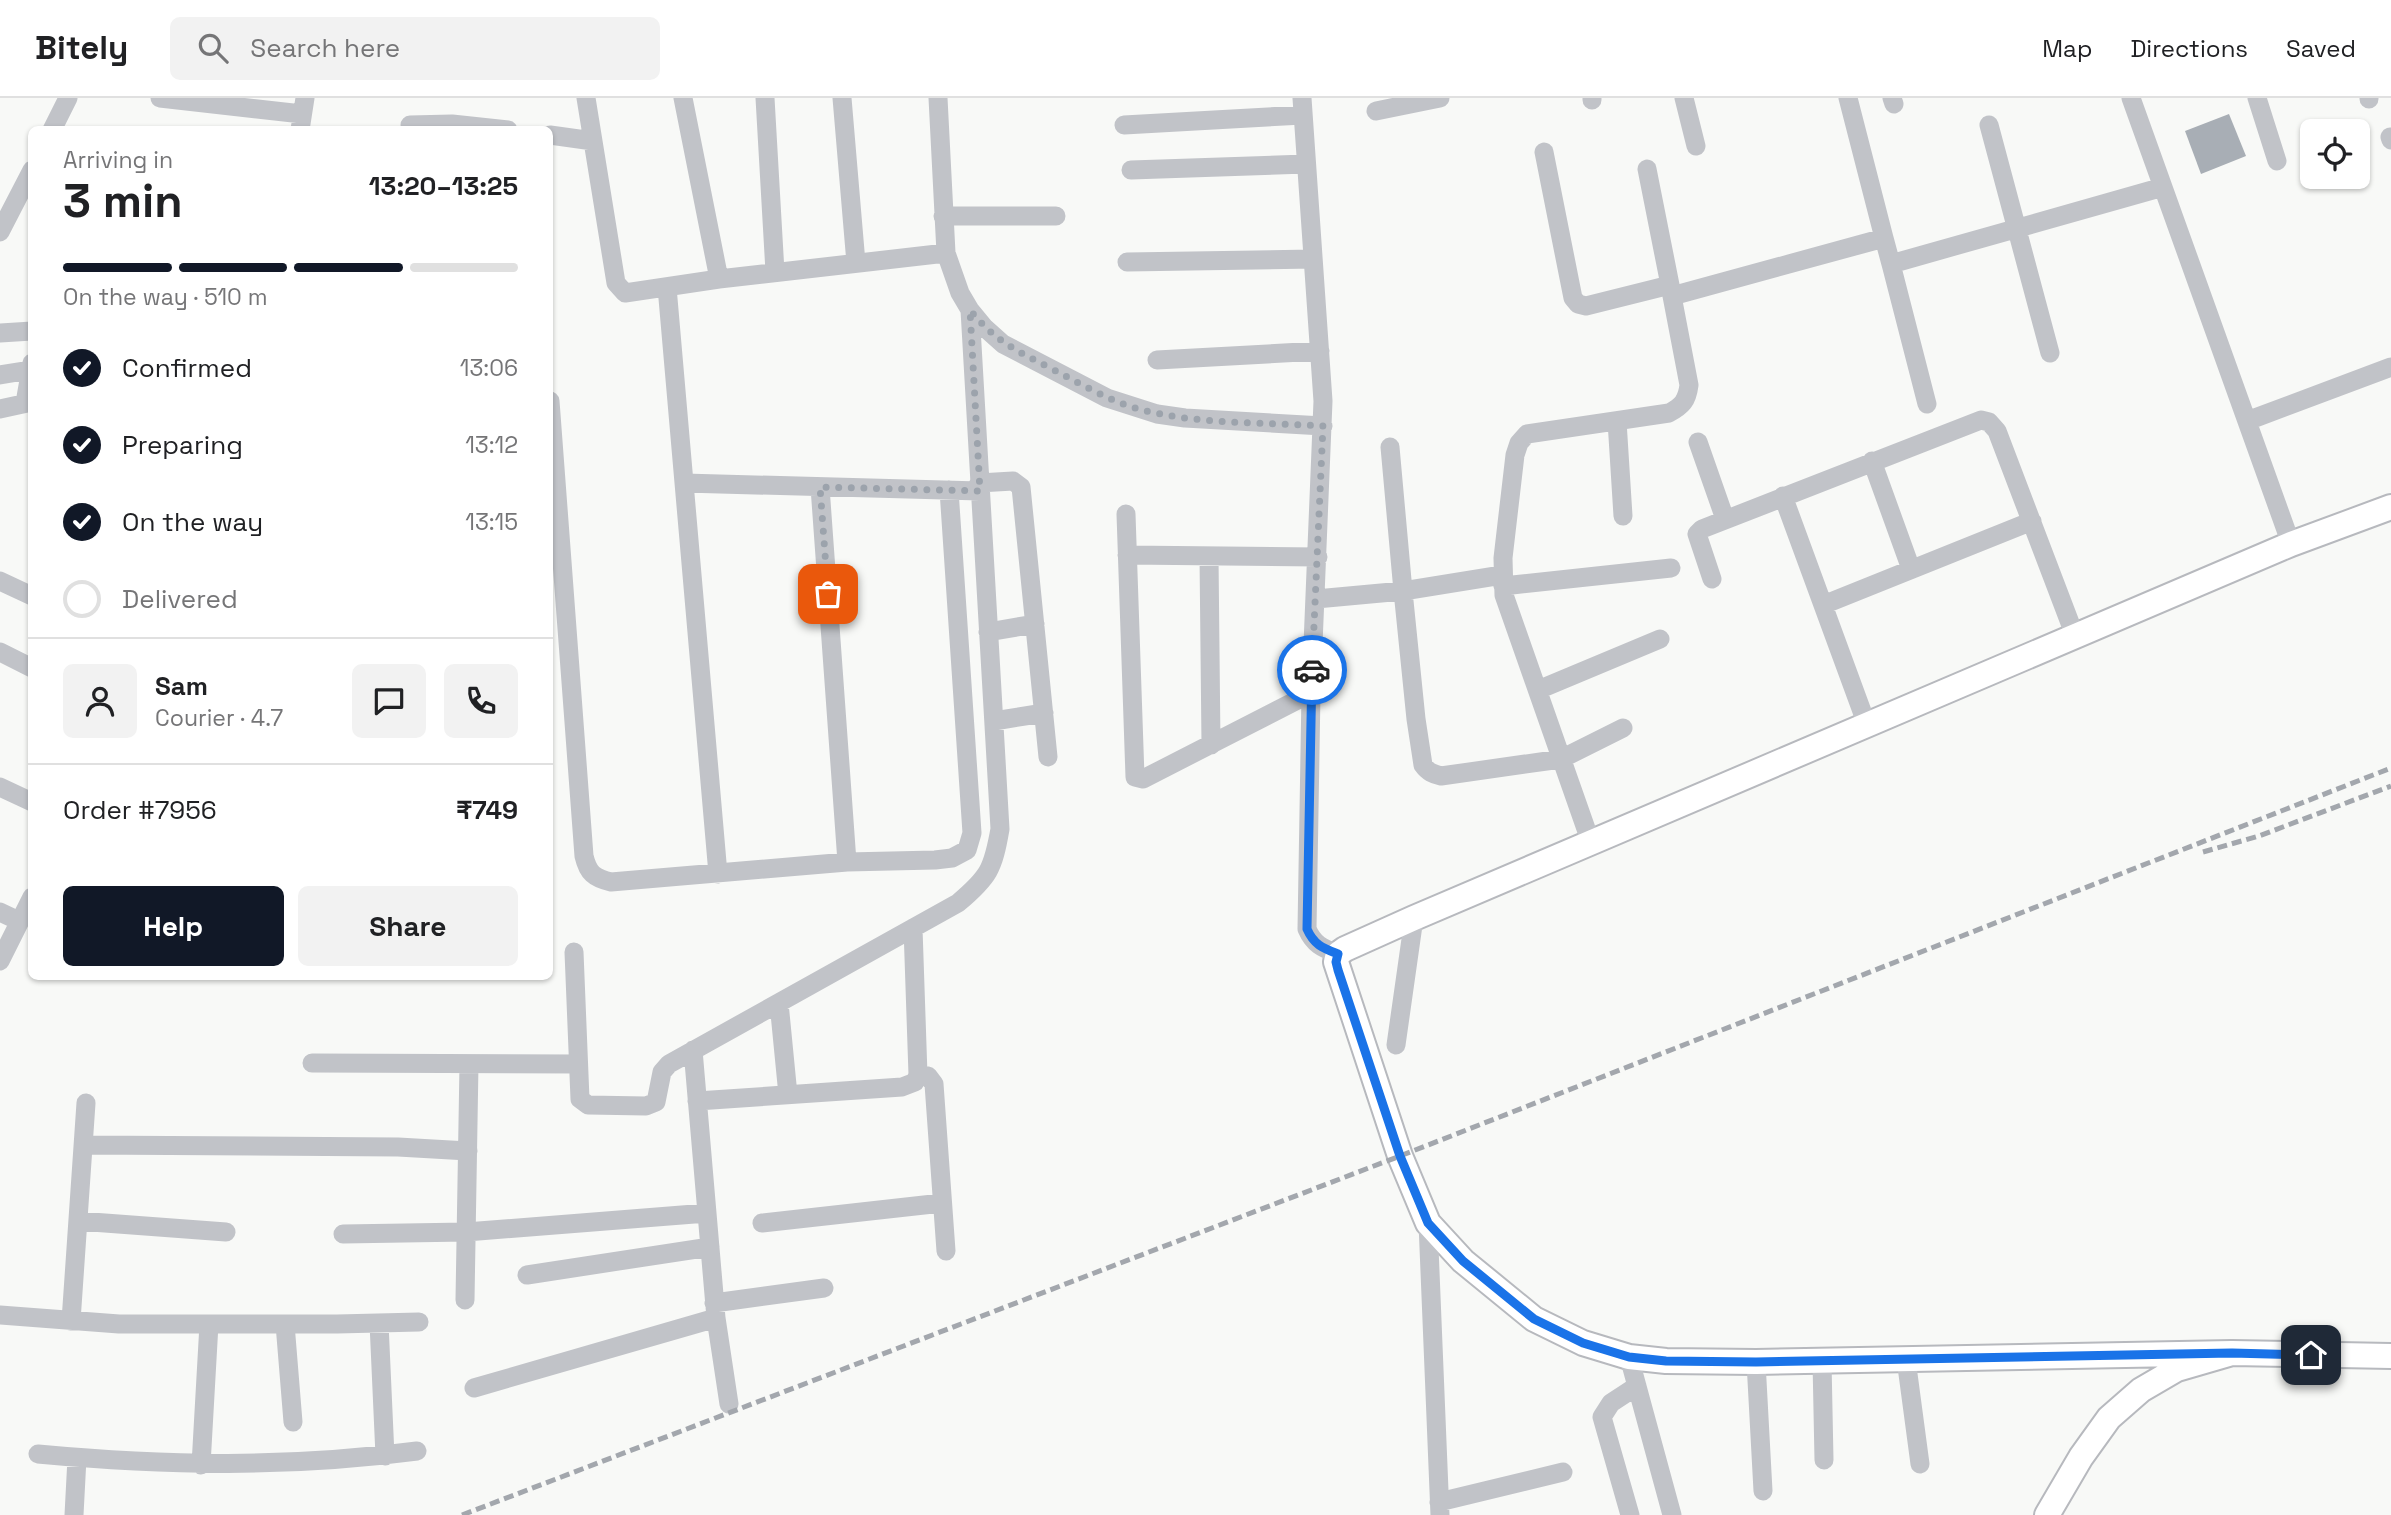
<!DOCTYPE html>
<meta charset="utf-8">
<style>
:root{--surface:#fff;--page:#f2f2f2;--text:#202124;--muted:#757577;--line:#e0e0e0;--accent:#111827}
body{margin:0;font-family:"Space Grotesk",sans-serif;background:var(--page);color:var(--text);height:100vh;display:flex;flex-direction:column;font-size:26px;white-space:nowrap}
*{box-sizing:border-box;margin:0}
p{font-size:23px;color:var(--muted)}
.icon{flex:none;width:38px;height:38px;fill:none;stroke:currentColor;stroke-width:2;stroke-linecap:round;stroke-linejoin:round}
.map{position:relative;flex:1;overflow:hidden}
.drawer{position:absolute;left:28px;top:28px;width:525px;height:854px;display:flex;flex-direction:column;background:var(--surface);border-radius:10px;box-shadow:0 2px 5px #0004}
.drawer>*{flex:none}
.buttons{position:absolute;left:2300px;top:21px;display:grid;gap:14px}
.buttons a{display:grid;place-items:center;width:70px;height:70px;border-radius:10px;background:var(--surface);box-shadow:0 2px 5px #0004;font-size:35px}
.pin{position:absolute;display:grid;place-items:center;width:60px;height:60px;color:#fff;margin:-30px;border-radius:14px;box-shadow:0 4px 10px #0006}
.courier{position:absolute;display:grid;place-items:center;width:70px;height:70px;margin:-35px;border:5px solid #1a73e8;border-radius:50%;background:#fff;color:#222;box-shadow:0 2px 9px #0007}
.overview em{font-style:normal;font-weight:600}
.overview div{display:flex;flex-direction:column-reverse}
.overview{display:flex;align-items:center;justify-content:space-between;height:119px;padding:0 35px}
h1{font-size:46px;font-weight:600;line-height:52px}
.bar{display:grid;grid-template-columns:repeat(4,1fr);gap:10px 7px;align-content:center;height:84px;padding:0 35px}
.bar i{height:9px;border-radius:5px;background:var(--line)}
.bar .active{background:var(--accent)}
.bar p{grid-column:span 4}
.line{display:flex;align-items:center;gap:18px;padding:0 35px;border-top:2px solid var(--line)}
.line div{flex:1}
.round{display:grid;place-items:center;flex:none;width:74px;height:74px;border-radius:10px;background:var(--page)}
ol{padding:0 35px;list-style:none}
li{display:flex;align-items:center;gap:21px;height:77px}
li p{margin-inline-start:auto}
li .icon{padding:7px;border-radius:50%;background:var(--accent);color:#fff;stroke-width:4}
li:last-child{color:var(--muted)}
li i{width:38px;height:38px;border:4px solid var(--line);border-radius:50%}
.action{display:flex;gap:14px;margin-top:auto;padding:14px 35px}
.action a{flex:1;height:80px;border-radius:10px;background:var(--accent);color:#fff;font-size:28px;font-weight:600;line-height:80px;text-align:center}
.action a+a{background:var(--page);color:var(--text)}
header{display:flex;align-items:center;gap:42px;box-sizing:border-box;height:98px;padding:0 35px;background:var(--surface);border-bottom:2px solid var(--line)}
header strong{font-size:33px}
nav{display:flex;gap:38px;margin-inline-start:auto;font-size:24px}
.search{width:490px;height:63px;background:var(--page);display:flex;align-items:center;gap:18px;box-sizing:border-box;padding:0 24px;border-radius:10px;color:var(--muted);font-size:26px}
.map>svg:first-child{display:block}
</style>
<header>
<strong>Bitely</strong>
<div class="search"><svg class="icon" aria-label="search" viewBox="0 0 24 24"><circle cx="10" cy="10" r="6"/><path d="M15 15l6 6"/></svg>Search here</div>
<nav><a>Map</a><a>Directions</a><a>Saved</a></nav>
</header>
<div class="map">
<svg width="2391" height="1417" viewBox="0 0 2391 1417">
<rect width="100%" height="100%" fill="#f8f9f7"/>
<path fill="#a8aeb5" d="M2229,16l17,42 -45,18 -16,-43z"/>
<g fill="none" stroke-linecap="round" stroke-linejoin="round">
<g stroke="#b7b9be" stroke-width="28">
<path id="major" d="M2232,1255l-476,9 -90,-1 -37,-4 -46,-14 -49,-24 -71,-58 -35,-38 -28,-67 -64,-194 2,-8 7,-5 69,-31 877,-374 100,-37
M2047,1417l34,-58 28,-39 32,-28 36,-21 55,-16 159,3"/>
</g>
<path stroke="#c1c3c8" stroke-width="19" d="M160,0l142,16
M586,0l30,185 9,10 94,-14 227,-26
M683,0l36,181
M765,0l10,174
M842,0l14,165
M938,0l8,155 14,40 10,17 14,17 19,17 104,54 50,16 28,4 138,8
M1302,0l21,303 -12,292 -4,236c7,16 16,19 31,25
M1592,0v2
M1684,0l12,48
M1848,0l36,140
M1892,0l2,6
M2131,0l160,446
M2257,0l20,63
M2369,0v1
M1376,13l64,-13
M410,27l42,-1 56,6
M1124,27l179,-10
M1989,27l61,228
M52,32l16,-32
M300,32l5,-32
M550,37l43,6
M2390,39l1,3
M1544,54l29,146 5,6 8,2 84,-21
M1647,71l25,126
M1131,72l175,-6
M943,118h113
M0,134l32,-62
M1127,164l186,-3
M1891,166l36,140
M667,189l51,587
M0,235l32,-2
M1157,262l163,-9
M0,277l30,-5
M550,303l34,455c4,17 10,22 27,26l236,-20 88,-2 17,-2 15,-8 5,-17 -23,-343
M25,305l7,-40
M0,311l32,-7
M1617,323l6,95
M2247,323l144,-54
M1698,344l27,77
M1390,349l13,144 13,128 7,46c5,7 10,9 18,11l120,-17 62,-31
M1872,363l39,108
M684,385l296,8
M979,385l34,-2 8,6 27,270
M820,389l27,375
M1783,398l84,229
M1126,416l9,263 8,2 168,-86
M1127,457l191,2
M1209,458l2,189
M1712,481l-15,-45 5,-5 279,-109 8,2 8,9 78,205
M0,483l32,15
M1503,488l168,-18
M1316,501l87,-8 99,-16
M1823,507l209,-84
M988,534l47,-8
M0,554l32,16
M1538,592l122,-51
M994,623l50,-8
M0,689l32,15
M1591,745l-87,-248 -1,-37 12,-103 4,-12 8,-9 142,-21c13,-7 18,-12 20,-28l-17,-89 212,-58 7,26 272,-77
M0,814l19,9
M574,854l6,147 8,6 58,1 10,-4 6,-30 7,-8 289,-161c31,-26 35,-34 42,-74l-30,-519
M0,863l32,-64
M779,905l9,92
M1396,947l18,-127
M693,952l23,268 13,86
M312,965l265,1
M918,977l10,1 6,8 12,167
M697,1003l205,-14 13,-5 3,-7 -5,-147
M83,1047l315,2 70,4
M78,1123l148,11
M762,1125l180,-20
M1428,1125l12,292
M343,1136l123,-2 241,-19
M527,1177l183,-28
M465,1202l4,-236
M714,1205l110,-15
M0,1217l119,9h218l82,-2
M71,1223l15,-218
M379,1225l6,133
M285,1226l8,98
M1629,1259l43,158
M1906,1261l14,105
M1822,1263l2,99
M1756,1264l7,129
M474,1290l242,-70
M38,1356c129,12 250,14 379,-3
M201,1367l8,-141
M1439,1404l124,-30
M74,1417l3,-57
M1630,1417l-28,-98 9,-14 26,-17"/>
<use href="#major" stroke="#fff" stroke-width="24"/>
<path stroke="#a3a7ad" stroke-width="5" stroke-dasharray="10 5" stroke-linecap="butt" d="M2203,754l56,-16 132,-50
M462,1417l938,-359 991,-388"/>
</g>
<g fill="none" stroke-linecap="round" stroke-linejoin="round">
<path stroke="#9ca3ac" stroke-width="7" stroke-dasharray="0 12.6" d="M828,496l-8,-107 160,4 -10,-181c27,33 46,40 82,59 27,14 54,30 83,39 60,17 126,14 188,18l-11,244"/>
<path stroke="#1a73e8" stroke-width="9" d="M1312,572l-5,259c7,16 16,19 31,25l-2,8 2,8 62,186 28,67 35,38 71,58 49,24 46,14 37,4 90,1 476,-9 79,2"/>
</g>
</svg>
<div class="buttons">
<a><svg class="icon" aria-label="locate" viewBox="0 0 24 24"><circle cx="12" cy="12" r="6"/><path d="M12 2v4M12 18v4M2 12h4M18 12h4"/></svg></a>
</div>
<div class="pin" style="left:828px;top:496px;background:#ea580c"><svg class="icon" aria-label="bag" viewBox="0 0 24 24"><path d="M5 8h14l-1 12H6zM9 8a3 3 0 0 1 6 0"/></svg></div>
<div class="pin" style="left:2311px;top:1257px;background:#1f2937"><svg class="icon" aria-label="home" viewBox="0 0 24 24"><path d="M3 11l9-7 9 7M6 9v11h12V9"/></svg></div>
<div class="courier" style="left:1312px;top:572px"><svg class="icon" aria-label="car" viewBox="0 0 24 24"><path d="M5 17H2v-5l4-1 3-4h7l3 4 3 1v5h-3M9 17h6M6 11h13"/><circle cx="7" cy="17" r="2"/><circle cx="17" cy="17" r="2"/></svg></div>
<section class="drawer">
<div class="overview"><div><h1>3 min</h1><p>Arriving in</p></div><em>13:20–13:25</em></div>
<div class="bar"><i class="active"></i><i class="active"></i><i class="active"></i><i></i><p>On the way · 510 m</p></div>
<ol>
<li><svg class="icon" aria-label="check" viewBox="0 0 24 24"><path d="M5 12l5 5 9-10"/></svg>Confirmed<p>13:06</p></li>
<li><svg class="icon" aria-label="check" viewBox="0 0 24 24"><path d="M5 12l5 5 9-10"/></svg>Preparing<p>13:12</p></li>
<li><svg class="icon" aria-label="check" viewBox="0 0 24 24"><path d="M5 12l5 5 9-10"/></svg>On the way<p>13:15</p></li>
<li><i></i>Delivered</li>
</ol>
<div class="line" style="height:126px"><a class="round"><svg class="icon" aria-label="person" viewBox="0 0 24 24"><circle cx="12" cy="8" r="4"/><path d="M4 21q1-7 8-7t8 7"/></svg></a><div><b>Sam</b><p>Courier · 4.7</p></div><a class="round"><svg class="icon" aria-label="chat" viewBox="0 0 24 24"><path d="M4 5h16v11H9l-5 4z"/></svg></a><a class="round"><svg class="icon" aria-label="phone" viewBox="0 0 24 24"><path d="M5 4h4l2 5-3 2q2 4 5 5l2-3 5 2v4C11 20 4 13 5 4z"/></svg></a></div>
<div class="line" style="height:91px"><div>Order #7956</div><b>₹749</b></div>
<div class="action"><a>Help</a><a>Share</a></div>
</section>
</div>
